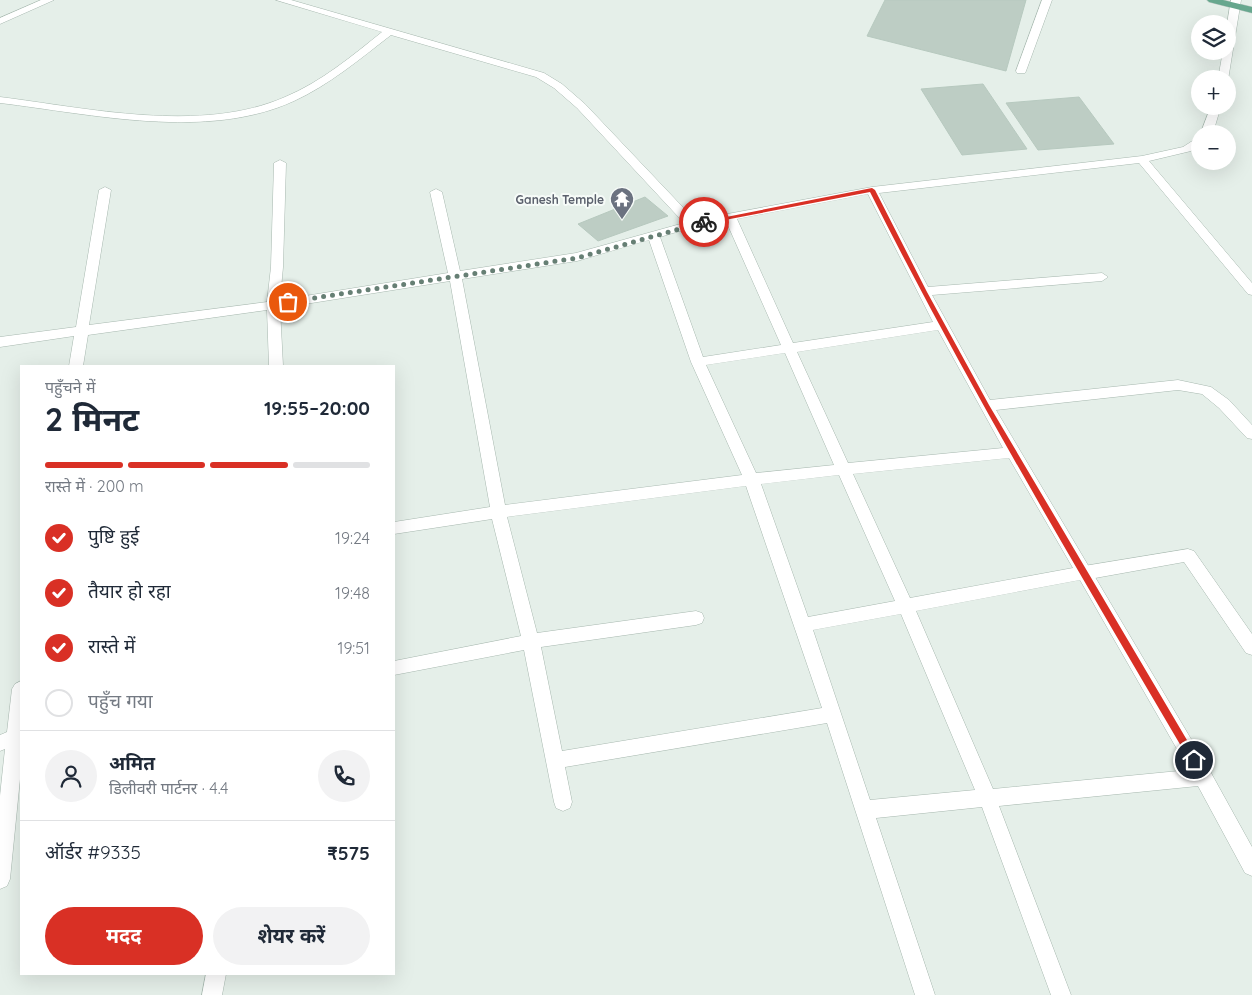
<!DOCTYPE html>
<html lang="hi">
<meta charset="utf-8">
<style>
:root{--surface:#fff;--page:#f2f2f3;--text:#1f2937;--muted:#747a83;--line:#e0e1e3;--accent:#d93025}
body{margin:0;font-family:Quicksand,"Noto Sans Devanagari",sans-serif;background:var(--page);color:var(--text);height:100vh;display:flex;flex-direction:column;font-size:19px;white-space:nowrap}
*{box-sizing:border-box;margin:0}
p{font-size:16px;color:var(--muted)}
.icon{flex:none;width:28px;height:28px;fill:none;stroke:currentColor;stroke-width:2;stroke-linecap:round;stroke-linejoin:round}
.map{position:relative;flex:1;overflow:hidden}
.drawer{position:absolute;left:20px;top:365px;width:375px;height:610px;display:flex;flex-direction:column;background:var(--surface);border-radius:0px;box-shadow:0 5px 20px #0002}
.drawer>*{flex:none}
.tools{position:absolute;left:1191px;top:15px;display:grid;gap:10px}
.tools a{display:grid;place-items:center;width:45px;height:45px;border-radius:50%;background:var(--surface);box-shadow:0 5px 20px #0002;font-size:25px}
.pin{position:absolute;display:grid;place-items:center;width:42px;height:42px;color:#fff;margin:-21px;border:2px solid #fff;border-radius:50%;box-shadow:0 1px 5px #0007}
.courier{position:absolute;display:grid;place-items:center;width:50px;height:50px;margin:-25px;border:4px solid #d93025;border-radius:50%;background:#fff;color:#222;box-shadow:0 1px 6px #0007}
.head em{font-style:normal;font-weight:700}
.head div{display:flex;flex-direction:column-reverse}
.head{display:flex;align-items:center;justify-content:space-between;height:85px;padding:0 25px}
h1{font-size:32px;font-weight:700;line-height:38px}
.bar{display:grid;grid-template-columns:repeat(4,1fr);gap:8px 5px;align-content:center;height:60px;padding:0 25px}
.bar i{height:6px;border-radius:4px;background:var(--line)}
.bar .on{background:var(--accent)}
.bar p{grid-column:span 4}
.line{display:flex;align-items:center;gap:12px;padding:0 25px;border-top:1px solid var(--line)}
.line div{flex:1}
.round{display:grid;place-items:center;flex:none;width:52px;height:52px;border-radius:26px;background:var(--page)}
ol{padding:0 25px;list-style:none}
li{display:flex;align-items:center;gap:15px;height:55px}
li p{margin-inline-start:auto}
li .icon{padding:5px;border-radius:50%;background:var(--accent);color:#fff;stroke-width:4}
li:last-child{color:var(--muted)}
li i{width:28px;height:28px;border:2px solid var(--line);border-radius:50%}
.primary-button{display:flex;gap:10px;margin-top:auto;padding:10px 25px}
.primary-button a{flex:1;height:58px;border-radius:30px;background:var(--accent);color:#fff;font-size:20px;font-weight:700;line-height:58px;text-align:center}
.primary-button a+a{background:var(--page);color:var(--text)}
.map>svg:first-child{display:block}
</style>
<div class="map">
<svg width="1252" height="995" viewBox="0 0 1252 995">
<rect width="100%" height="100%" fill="#e5efe9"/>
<path fill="#bdcdc4" stroke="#b7c9bf" d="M885,0h141l-20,71 -139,-35z
M983,84l44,65 -65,6 -41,-66z
M1079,97l35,47 -76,6 -32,-47z
M645,197l23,19 -70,25 -20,-17z"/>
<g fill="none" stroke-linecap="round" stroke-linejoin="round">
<g stroke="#a7b8af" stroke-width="1">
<path id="service" d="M1042,0h10l-26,71 -1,2h-8l-1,-2z
M1188,549l6,2 58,83v21l-6,-2 -62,-91 -100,18 -6,-2 -2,-5 2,-5 6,-2z"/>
</g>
<g stroke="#a7b8af" stroke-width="1">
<path id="minor" d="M41,0h13l-54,24v-6z
M276,0h15l253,73 18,11 23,20 110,116 177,-33 270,-31 41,-9 17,-11v8l-9,7 -42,10 103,122v12l-4,-1 -109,-131 -260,30 49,94 174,-14 6,4 -6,4 -170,14 58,105 188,-20 33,7 18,13 23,25v14l-5,-1 -28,-30 -17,-14 -24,-4 -182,20 214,361 42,76v29l-7,-3 -47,-87 -199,20 72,189h-20l-69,-188 -106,11 59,177h-20l-88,-272 -262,44 7,35 -2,6 -7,3 -7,-3 -2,-6 -30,-152 -130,25v-14l127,-25 -29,-117 -98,15v-12l96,-15 -40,-226 -170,27 3,58h-14l-2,-56 -179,25 -5,31h-14l5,-30 -74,11v-10l76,-10 23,-137 6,-3 6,3 -22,135 178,-23 4,-35 3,-104 6,-3 6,3 -3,104 -3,33 168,-27 -18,-81 6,-3 6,3 18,79 116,-18 108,-30 -107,-115 -23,-20 -18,-11 -145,-42c-31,24 -62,50 -97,66 -87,40 -202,13 -294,2v-6c88,11 201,37 285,0 36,-15 67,-41 97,-65zM868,194l65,128 -140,21 -56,-124zM726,221l55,124 -78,12 -43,-120 33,-10zM649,240l42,122 51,113 -237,30 -43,-226 115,-18zM938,330l65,118 -155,15 -51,-111zM785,353l49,112 -78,8 -50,-108zM1009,458l64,110 -163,30 -57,-124zM839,475l56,126 -87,16 -47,-133zM746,486l76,222 -260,43 -21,-104 155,-22 6,-2 2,-5 -2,-5 -6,-2 -159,22 -30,-116zM1080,580l109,190 -196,19 -77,-178zM901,614l74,176 -105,10 -57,-170z
M1231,0h10l-13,80 -10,-1 5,-28h5l-1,-27z
M1211,106h10l-6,20 -4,8 -11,1z
M21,681v88l-11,110 -3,7 -7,3v-93l5,-47 -5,2v-16l7,-3 5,-43 3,-5z
M206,974h20l-4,21h-20z"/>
</g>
<g stroke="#c1cac6" stroke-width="1">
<path id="primary" d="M1207,0h16l29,7v6l-43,-11z"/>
</g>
<use href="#service" fill="#fff" fill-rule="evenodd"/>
<use href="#minor" fill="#fff" fill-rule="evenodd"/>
<use href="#primary" fill="#67a78e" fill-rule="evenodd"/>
</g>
<path fill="#d93025" d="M872,188l3,2 52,102 62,113 208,352v6h-6c-111,-189 -223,-376 -321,-571l-166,32 -3,-2z"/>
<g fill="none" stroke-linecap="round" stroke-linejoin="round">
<path stroke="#667f74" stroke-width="5" stroke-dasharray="0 9" d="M288,302l289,-44 127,-36"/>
</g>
<defs>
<g id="temple-pin" transform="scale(1.25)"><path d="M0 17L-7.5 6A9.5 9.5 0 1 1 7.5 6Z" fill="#6b7280" stroke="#f6fbf8"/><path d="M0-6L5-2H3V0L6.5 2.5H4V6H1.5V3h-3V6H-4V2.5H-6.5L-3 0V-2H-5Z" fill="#fff"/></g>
</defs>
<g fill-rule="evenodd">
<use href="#temple-pin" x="622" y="199"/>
</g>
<g text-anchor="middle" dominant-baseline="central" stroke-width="4" stroke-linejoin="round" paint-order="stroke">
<g font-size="12" font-weight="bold" fill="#5b616d" stroke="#f6fbf8" text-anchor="end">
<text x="604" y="199">Ganesh Temple</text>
</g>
</g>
</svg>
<div class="tools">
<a><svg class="icon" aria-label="layers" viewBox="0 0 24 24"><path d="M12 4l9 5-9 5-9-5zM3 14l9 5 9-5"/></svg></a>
<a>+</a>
<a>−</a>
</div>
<div class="pin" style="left:288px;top:302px;background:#ea580c"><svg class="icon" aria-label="bag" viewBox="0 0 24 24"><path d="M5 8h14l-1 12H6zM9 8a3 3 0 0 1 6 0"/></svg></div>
<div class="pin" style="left:1194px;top:760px;background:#1f2937"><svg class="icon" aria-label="home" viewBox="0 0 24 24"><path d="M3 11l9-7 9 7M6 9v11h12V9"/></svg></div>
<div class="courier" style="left:704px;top:222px"><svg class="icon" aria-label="bike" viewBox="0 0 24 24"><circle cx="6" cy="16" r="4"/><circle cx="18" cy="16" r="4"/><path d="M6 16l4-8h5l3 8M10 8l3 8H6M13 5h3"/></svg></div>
<section class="drawer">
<div class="head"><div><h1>2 मिनट</h1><p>पहुँचने में</p></div><em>19:55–20:00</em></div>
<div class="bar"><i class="on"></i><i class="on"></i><i class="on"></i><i></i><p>रास्ते में · 200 m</p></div>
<ol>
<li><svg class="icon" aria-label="check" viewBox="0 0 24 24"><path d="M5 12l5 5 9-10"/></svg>पुष्टि हुई<p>19:24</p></li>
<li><svg class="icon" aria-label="check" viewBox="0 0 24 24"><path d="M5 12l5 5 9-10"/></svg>तैयार हो रहा<p>19:48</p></li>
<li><svg class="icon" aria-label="check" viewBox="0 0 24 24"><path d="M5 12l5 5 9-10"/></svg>रास्ते में<p>19:51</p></li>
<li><i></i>पहुँच गया</li>
</ol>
<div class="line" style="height:90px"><a class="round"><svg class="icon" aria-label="person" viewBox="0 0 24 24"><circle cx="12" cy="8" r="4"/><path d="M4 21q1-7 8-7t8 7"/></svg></a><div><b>अमित</b><p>डिलीवरी पार्टनर · 4.4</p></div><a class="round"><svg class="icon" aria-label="phone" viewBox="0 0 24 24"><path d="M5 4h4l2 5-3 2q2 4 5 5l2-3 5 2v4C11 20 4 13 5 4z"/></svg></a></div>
<div class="line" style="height:65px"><div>ऑर्डर #9335</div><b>₹575</b></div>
<div class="primary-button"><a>मदद</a><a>शेयर करें</a></div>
</section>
</div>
